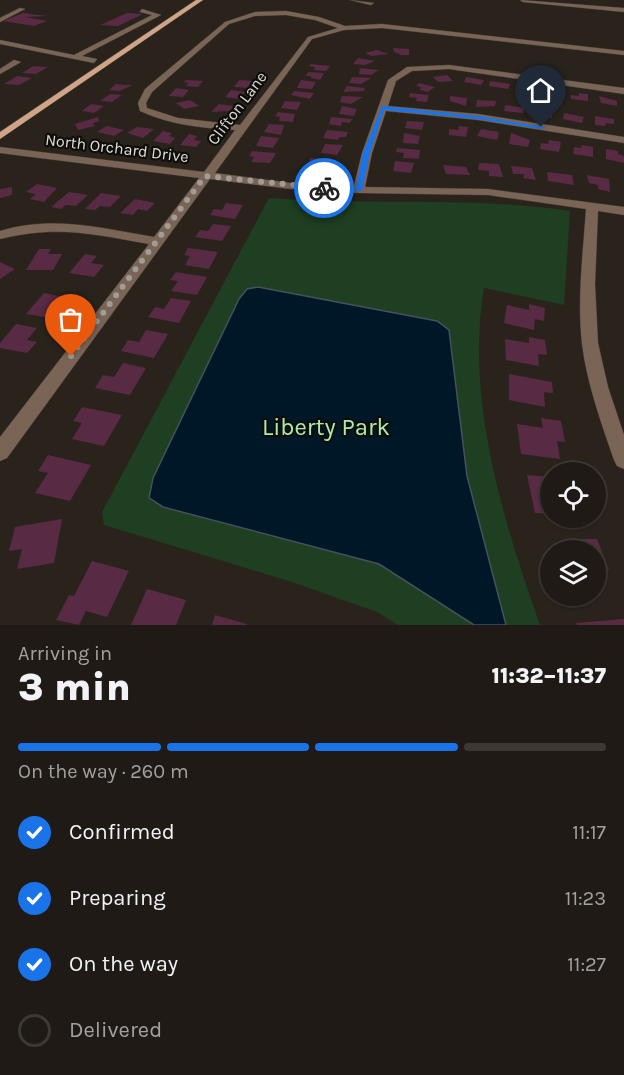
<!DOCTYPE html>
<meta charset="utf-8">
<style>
:root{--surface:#1f1a15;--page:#2c2722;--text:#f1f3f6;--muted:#a1a1a0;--line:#3c3834;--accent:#1a73e8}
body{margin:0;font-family:Karla,sans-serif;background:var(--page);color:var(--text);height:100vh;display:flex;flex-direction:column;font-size:22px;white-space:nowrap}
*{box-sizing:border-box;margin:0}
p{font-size:20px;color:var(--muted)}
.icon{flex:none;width:33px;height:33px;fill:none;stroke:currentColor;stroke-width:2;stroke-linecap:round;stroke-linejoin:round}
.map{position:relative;height:625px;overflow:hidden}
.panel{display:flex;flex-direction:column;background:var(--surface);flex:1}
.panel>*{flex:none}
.fabs{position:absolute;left:540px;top:462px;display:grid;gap:12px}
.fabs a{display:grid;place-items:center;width:66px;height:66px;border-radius:50%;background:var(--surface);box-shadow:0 2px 4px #0004,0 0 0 2px var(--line);font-size:30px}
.pin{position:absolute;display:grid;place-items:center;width:51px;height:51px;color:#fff;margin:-62px -26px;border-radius:50% 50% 50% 0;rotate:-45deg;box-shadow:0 0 6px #0007}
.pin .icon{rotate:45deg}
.courier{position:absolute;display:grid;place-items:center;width:60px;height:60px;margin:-30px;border:4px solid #1a73e8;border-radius:50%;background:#fff;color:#222;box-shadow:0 2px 8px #0007}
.summary em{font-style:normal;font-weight:800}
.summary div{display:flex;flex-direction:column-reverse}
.summary{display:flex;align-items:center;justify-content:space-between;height:102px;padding:0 18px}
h1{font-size:39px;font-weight:800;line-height:45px}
.bar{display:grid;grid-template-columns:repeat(4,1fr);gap:9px 6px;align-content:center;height:72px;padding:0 18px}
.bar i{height:8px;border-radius:4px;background:var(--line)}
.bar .current{background:var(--accent)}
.bar p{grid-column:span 4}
ol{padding:0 18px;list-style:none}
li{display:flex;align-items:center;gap:18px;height:66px}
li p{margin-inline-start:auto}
li .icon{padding:6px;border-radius:50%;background:var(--accent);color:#fff;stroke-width:4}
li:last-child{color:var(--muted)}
li i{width:33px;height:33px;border:3px solid var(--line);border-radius:50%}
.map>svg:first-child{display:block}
</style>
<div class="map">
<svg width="624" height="625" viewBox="0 0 624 625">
<rect width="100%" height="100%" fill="#29231c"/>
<path fill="#1e3f21" d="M269,198c101,8 201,-2 301,13l-6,94 -80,-17c-19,111 19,232 56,337h-142l-21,-13 -88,-31 -185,-56 -2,-13z"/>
<path fill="#001727" stroke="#43525c" stroke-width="1.5" d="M258,287l179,34 12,9 18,146 39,149h-32l-95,-61 -216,-57 -14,-9 4,-20 86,-179 8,-10z"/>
<path fill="#592a44" d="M23,13l24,3 -22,1 22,4 -13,5 -31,-5z
M127,13l16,1 -25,12 -18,-1z
M393,48l16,1v6h-8l-7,-3z
M377,50l12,4 -18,2 -6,-3z
M358,58l17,3 -10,4 -12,-1z
M311,64l19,2 -4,5 -12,-1 1,-3 -6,-1z
M33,66l15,1 -12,7 -14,-1z
M360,68l19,2 -8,5 -12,-1z
M308,72l16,1 -4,7 -9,-2v-2h-5z
M447,75l6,6 -15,1 -5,-5z
M17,76l15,2 -13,7 -15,-1z
M352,77l19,1 -10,6 -12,-1z
M466,77l18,3 -3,5 -17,-3z
M186,80l17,1 -5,6 -12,-1 3,-3 -6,-1z
M239,80l14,1 -6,7 -13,-1z
M301,80l15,2 -4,7 -15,-1z
M490,81l20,3 -2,5 -19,-3z
M419,83l16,4 -7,5 -8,-2 1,-3 -5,-1z
M116,84l9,1h8l-14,6 -10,-1z
M518,85l16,5 -2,4 -15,-2z
M347,86l18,2 -1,3 -21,1z
M176,88l13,2 -6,7 -14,-1z
M543,88l18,3v5l-18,-3z
M231,90l14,2 -6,7 -14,-2z
M294,91l20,2 -4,6 -19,-4z
M410,93l19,2 -2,7 -11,-1 1,-3 -8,-1z
M579,93l9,1v7l-17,-2v-4l8,1z
M110,94l12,1 -10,7 -12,-1z
M342,96l21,1 -12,7 -11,-2z
M450,96l17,2 -1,8 -16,-5z
M599,96l18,5v5l-16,-3z
M190,100l9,6 -15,3 -8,-6z
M477,100l19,1 -1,5 -19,1z
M285,101l16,1 -4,8 -16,-2z
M91,104l13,2 -10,7 -12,-2z
M219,104l15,2 -4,5 -19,1z
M505,105l20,3 -2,5 -19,-2z
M342,106l15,3 -3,7 -15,-2z
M535,107l17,2v9l-18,-5z
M278,112l17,2 -2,8 -14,-1 1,-4 -5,-1z
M564,113l20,4 -2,6 -19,-4z
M595,116l19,3v5l-8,-1 -1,3 -10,-1z
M98,117l1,4 -6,2 2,3 -17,4 -3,-6z
M331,117l22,2 -4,4 -7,-1 -1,4 -12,-2z
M407,121l17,1 -2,8 -17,-2z
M269,124l15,1 -3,10 -17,-3z
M107,126l17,4 -10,6 -17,-4z
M459,126l9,1 -2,10 -17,-2v-6l9,1z
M137,127l17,2 -11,9 -16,-5z
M481,129l18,3 -2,8 -20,-4z
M327,130l21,2 -2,5h-6l-3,3 -14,-2z
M163,131l9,2 -3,3 6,2 -5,6 -17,-3z
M404,133l16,3 -2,8 -15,-1z
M511,133l19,7 -2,7 -19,-3z
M189,134l8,2 -3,4 7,1 -5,6 -16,-2z
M261,136l18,2 -6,10 -17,-2z
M549,140l12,2 -2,10 -19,-3 1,-6 7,1z
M325,144l18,1 -6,10 -16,-2z
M582,145l11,2v10l-20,-3 1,-7 7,1z
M397,148l23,2 -1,9 -16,-1 1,-5 -8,-1z
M606,149l12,2v3l6,2v7l-18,-4z
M252,151l24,2 -6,10 -19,-1 3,-5 -5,-1z
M310,158l24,3 -3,5 -8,-1 -4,6 -11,-3z
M395,161l19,2 -3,10 -18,-2z
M479,163l20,1 4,13 -14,-1v-5l-11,-1z
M443,165l23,2 4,8 -24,-1z
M511,166l21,2 4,12 -13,-2 1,-4h-11z
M547,172l25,3 2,10 -26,-4z
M587,175l22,4 1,13 -12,-3v-4l-9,-2z
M37,184l20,4 -13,14 -14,-3 6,-5 -10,-2z
M12,187v8l-12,3v-9z
M69,192l19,3 -12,11 -10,-1 -5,4 -10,-2z
M101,193l20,3 -11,11 -10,-1 -5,4 -10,-1z
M135,199l20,4 -8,8 -9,-2 -5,6 -13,-2z
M226,203l17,2 -8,14 -25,-4 4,-6 8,1z
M213,224l18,2 -9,15 -27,-4 5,-7 8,1z
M188,248l30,4 -9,17 -24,-4 5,-9 -6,-1z
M39,249h12l-3,5h14l-9,16h-27z
M85,254l12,2 -6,7 13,2 -10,12 -25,-4z
M0,262l15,7 -15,10z
M176,272l31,5 -10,18 -26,-4 7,-10 -8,-1z
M44,293l20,4 -9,10 9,2 -8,10 -30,-5z
M171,298l20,3 -12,22 -31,-6 7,-10 9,2z
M529,304l16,4 -1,13 -9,-2 -1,11 -30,-7 3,-18 22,5z
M16,324l21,4 -10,12 10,2 -10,11 -27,-5v-5z
M146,330l22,4 -14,24 -33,-7 7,-11 11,2z
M529,337l16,3 2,15 -9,-1 1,12 -33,-6 -1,-21 24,4z
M123,363l23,5 -16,27 -35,-7 8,-13 11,2z
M509,374l43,8 1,11 -9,-1 1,15 -36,-7z
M82,407l40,8 -18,31 -32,-7 10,-16 -9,-2z
M541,418l20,3 4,21 -8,-1 3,18 -39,-5 -4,-30 26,4z
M48,455l43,10 -21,36 -35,-8 13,-20 -10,-2z
M527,475l23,2v37l-15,-1z
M62,519l-8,44 -37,6 5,-20 -13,2 6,-24z
M575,539h22l12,31h-13v-20h-42l-1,-2h25z
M92,561l37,10 -22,46 -21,-6 -7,14 -23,-5 13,-25 5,1z
M147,589l39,11 -10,25h-45z
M215,615l32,9v1h-35z
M624,619v6h-47l-1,-2z"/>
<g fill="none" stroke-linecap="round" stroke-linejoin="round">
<g stroke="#433d36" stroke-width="1">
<path id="minor" d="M350,0l24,3 -3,2z
M520,0l104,8v4l-101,-10z
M20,8l5,1 -25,13v-4z
M142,9l19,6 -79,41 15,3 -3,4 -94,-19v-4l74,15 78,-40 -12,-3z
M286,11l33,6 26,9 37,-2 242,27v4l-242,-27 -38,2 -32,9 -97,134 76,10 63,3 8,-33 26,-73 19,-13 42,-2 175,23v6l-175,-25 -37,2 -16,10 -8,25 90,8 146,23v6l-146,-23 -92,-9 -14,42 -7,34 123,2 136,18v8l-26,-4 -3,73 3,59 10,44 16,48v34l-7,-3 -3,-6c-13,-38 -27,-76 -32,-116 -5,-45 1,-90 4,-135l-98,-14 -129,-2 -68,-4 -81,-10 -203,279 -7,3v-24l149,-193c-57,-10 -92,-19 -149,-5v-8c51,-16 102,-3 154,6l45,-59 -199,-25v-6l204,25 31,-42c-33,-2 -65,-5 -95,-19l-2,-8 7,-14 80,-67 30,-10zM286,15l29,5 23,8 -30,9 -68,88 -62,-7 -31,-10 -1,-5 6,-11 77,-68 26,-8z
M14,60l7,2 -21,12v-5z"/>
</g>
<g stroke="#433d36" stroke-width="1">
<path id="major" d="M196,0h7l-203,139v-7z"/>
</g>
<use href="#minor" fill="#7a6456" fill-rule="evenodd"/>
<use href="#major" fill="#d0a487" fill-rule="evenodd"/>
</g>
<path fill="#1a73e8" d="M382,106l96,10 66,11 -3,2 -63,-10 -94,-9 -14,43 -8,38 -41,-1 3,-4 32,2 7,-35z"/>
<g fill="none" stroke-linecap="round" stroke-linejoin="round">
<path stroke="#a09c96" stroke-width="6" stroke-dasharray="0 10.8" d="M71,356l134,-180 119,12"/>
</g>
<g text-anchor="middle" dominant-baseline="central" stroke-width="4.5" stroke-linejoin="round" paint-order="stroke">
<g font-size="16" fill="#e0ddd8" stroke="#0f0d0a">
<text transform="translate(237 108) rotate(-53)">Clifton Lane</text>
<text transform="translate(117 148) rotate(7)">North Orchard Drive</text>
</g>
<g font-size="24" fill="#aaecae" stroke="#0f0d0a">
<text x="326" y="427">Liberty Park</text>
</g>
</g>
</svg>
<div class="fabs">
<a><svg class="icon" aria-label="locate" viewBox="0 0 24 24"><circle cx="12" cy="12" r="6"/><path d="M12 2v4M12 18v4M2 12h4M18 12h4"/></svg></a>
<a><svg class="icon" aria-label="layers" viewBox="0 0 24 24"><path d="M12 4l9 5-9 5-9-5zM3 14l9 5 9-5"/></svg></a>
</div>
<div class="pin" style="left:71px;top:356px;background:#ea580c"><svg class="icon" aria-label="bag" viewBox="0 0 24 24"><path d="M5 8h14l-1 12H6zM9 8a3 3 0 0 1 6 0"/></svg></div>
<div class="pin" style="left:541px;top:127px;background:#1f2937"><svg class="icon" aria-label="home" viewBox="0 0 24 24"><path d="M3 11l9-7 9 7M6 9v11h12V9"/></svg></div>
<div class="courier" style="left:324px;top:188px"><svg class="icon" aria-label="bike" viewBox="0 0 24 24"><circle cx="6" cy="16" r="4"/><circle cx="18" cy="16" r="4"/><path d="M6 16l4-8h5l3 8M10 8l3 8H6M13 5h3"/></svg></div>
</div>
<section class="panel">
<div class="summary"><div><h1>3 min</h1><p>Arriving in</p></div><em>11:32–11:37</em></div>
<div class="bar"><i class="current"></i><i class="current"></i><i class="current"></i><i></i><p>On the way · 260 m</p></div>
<ol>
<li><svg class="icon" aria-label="check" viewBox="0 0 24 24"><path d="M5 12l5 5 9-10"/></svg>Confirmed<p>11:17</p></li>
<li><svg class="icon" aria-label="check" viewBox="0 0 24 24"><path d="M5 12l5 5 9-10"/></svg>Preparing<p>11:23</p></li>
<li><svg class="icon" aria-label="check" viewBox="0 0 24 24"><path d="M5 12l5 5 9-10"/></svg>On the way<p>11:27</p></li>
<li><i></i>Delivered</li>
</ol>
</section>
